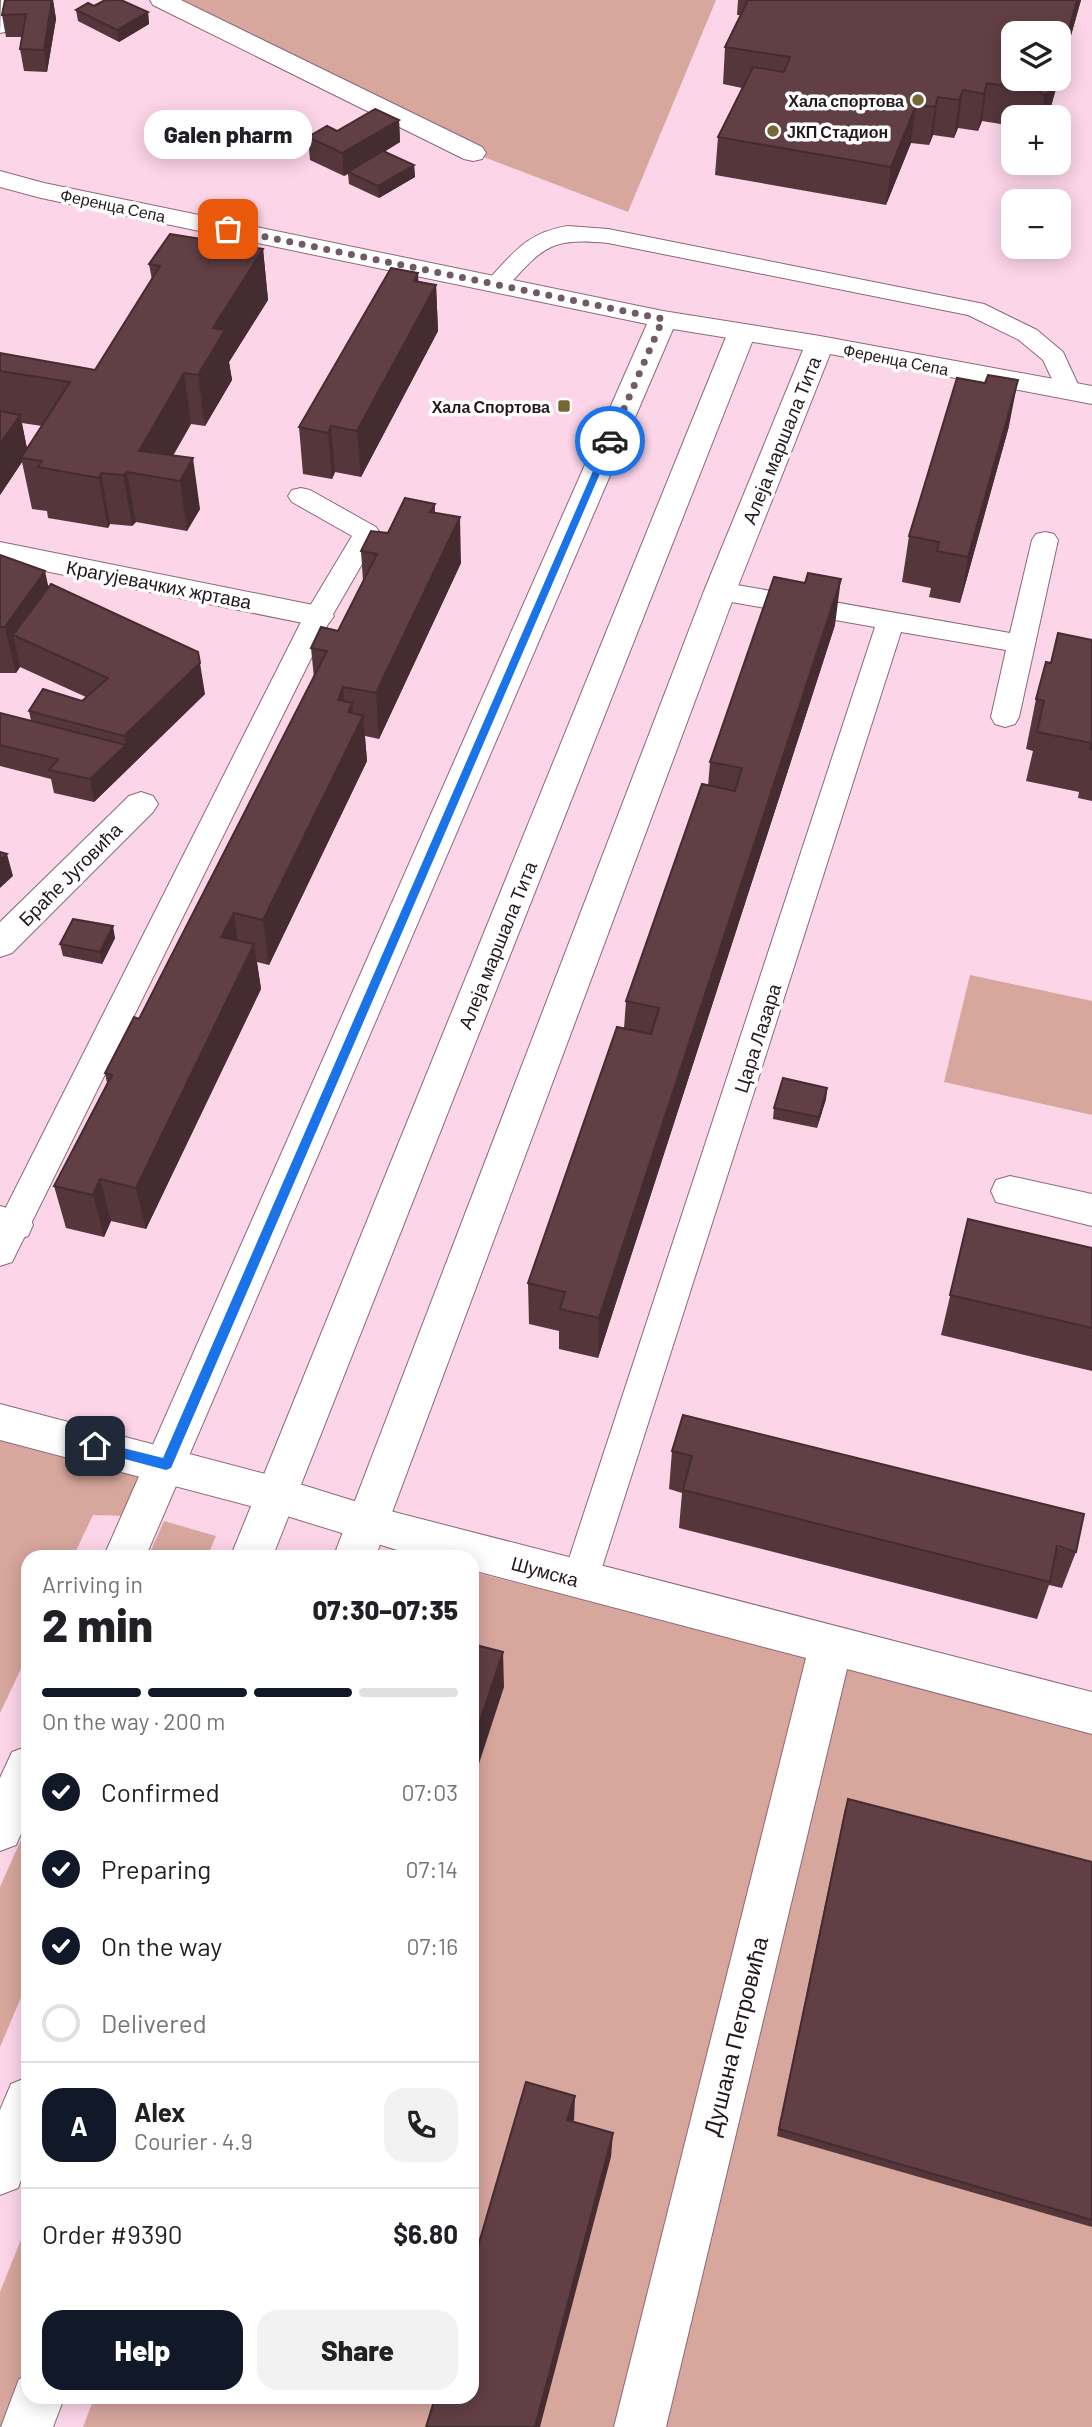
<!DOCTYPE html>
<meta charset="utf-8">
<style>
:root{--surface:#fff;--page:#f2f2f2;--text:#202124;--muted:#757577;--line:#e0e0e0;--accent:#111827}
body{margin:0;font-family:Barlow,sans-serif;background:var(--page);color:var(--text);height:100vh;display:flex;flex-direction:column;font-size:26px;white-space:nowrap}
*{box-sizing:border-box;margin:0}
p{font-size:23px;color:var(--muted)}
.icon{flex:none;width:38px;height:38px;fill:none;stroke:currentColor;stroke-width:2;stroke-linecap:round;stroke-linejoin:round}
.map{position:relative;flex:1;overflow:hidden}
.sheet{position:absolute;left:21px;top:1550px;width:458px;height:854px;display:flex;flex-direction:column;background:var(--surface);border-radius:21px;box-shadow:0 4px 18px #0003}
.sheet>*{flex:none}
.controls{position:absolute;left:1001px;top:21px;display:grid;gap:14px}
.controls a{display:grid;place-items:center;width:70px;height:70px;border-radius:14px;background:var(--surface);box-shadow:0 4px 18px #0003;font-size:35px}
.pin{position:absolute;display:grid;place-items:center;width:60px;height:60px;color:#fff;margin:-30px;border-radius:14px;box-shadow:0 4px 10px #0006}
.courier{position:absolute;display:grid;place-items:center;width:70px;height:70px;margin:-35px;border:5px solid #1a73e8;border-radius:50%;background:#fff;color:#222;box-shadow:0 2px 9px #0007}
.bubble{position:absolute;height:49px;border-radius:21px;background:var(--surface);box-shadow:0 4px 18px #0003;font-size:23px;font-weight:800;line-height:49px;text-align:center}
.head em{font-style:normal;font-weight:800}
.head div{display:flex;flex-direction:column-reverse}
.head{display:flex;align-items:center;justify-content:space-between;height:119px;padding:0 21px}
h1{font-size:46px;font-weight:800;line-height:52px}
.bar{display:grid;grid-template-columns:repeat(4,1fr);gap:10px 7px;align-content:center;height:84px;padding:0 21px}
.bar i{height:9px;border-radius:5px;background:var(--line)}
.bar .active{background:var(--accent)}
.bar p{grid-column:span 4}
.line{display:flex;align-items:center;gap:18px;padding:0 21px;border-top:2px solid var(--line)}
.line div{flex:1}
.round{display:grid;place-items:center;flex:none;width:74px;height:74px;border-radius:21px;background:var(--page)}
ol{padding:0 21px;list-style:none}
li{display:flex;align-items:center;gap:21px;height:77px}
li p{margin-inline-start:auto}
li .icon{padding:7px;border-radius:50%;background:var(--accent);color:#fff;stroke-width:4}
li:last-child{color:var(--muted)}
li i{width:38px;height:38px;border:4px solid var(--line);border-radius:50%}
.button{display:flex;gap:14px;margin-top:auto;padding:14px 21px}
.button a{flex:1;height:80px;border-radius:21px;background:var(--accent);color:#fff;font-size:28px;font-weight:800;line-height:80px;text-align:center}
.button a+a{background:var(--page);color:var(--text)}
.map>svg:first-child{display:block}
</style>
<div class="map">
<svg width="1092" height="2427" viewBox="0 0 1092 2427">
<rect width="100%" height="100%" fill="#fcd5e8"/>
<path fill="#d7a69d" d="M155,0h561l-88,212 -155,-59z
M970,975l122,26v114l-148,-33z
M0,1439l146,36 -16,41 -37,-1 -20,42 -45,1v96l-28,59z
M164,1521l52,15 -9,21h-59z
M473,1572l340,86 279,76v693h-1009l11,-29h378z
M28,1824v157l-28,66v-160z
M28,2222v152l-20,53h-8v-135z"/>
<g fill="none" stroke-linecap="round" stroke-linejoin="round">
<g stroke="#8b697a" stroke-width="2">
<path id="service" d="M568,226l40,3 376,75 53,26 26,22 18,39 -3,5 -9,3 -9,-3 -17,-36 -24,-20 -51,-25 -360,-72c-60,-6 -65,5 -104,47h-16l-4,-5 4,-5c26,-28 40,-48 80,-54z
M301,488l9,2 66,37 4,6 -48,83 -320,646 -12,4v-47l304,-603 48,-80 -60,-34 -4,-6 4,-6z
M1045,532l9,2 4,6 -39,177 -4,7 -10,3 -10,-3 -4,-7 15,-67 -105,-18 -303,948 -5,12 -13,5 -13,-5 -5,-12 313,-953 -155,-27 -10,-3 -3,-6 3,-6 10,-3 290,51 22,-93 4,-6z"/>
</g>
<g stroke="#8b697a" stroke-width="2">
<path id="pedestrian" d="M742,324l10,2 4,6 -484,1226h-42l498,-1226 4,-6z
M28,2077v85l-10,26 -18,7v-85l11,-26z"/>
</g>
<g stroke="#8b697a" stroke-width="2">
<path id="minor" d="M1,0h24l-16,31 -9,2z
M150,0h31l301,147 4,6 -4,6 -9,2 -9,-2 -311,-154z
M0,542l318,64 11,3 5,7 -5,7 -11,3 -318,-64z
M141,792l12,4 5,8 -5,8 -141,141 -12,4v-35l129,-126z
M1010,1176l82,18v32l-96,-24 -5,-11 5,-11z
M0,1206l28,8 5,11 -5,11 -14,5 -14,-3z
M0,1404l277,73 90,28 725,187v42l-245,-65 -181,758h-52l192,-769 -334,-88v-12h-49l-146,-45 -277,-73z"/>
</g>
<g stroke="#8b697a" stroke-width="2">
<path id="tertiary" d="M0,171l44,12 619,128 157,25 272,50v18l-262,-50 -94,237 -361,967h-42l371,-967 99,-241 -130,-21 -528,1229h-42l544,-1234 -606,-126 -41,-11z
M28,1746v72l-12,27 -16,6v-73l12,-26z
M28,2376v22h36l-11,29h-52l18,-48z"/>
</g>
<use href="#service" fill="#fff" fill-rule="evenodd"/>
<use href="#pedestrian" fill="#fff" fill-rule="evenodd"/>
<use href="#minor" fill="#fff" fill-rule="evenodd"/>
<use href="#tertiary" fill="#fff" fill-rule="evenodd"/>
</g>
<path fill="#54363b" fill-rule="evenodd" d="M5,0h48l3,19 -9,53 -23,-1 -4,-22 2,-12h-16l-4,-22z
M738,0h343l-33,117h-35v9l-31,-5 -4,10 -20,-3 -4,10 -21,-3 -4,10 -18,-2 -25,62 -171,-30 3,-38 24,-49 -19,-4 2,-37 16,-32h-4z
M94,6l54,6 1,12 -30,18 -41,-21 -2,-11z
M399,120l1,22 -16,10 30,13 1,12 -36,21 -30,-14 -1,-10 -4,2 -34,-16 -2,-23z
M263,249l5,51 -39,62 3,18 -27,46 -14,-2 -18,31 27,54 -13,22 -51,-9 -4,4 -22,-2 -2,4 -60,-10 -1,-7 -15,-2 -10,-47 -22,33v-142l95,17 57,-90 -3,-16zM22,423l20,3 -15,23z
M418,281l18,4 2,46 -77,146 -26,-5 -3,7 -29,-5 -4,-47z
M1009,426l-49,177 -31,-6 2,-9 -29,-6 7,-46z
M435,504v9l26,50 -82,176 -14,-3 2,25 -98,204 -12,-3 4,27 -115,240 -35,-8 -7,16 -38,-9 -12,-42 53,-103 -2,-10 34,-54 175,-341 -3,-30 27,-17 25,-50 -2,-30 27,-18z
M0,555l205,139 -111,108 -40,-9 -3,-14 -51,-13v-53l31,8 -2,-10 53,-10 4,-4 -66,-30 -4,6h-16z
M835,625l-237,733 -39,-9v-18l-30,-7 -1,-41 96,-255 2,-27 82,-215 2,-24z
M1092,640v161l-14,-3 1,-6 -53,-11 7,-30 -7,-2 10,-50 15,-36z
M115,938l-13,26 -39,-8 -3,-12z
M827,1088l-1,11 -9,29 -44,-9 1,-11z
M968,1219l124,29v123l-151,-36z
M672,1451l404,101 -14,36 -13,-3 -12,34 -358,-91 3,-35 -13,-4z
M845,1808l247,54v365l-315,-91z"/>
<path fill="#452c30" d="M52,0h1l3,19 -9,53 -3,-22z
M1077,0h4l-33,117h-7l3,-22 11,-16h4v-14z
M148,12l1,12 -30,18 -2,-12z
M987,83l-5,38 -4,10 6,-37z
M963,90l-5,38 -4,10 5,-38z
M938,97l-5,38 -4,10 6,-38z
M916,105l-5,38 -25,62 5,-38z
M399,120l1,22 -56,34 -2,-23z
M414,165l1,12 -36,21 -1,-12z
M263,249l5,51 -39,62 3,18 -27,46 -7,-51 15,-47z
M418,273l2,41 16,-29 2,46 -77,146 -4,-46z
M184,373l7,51 -30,53 -22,-26z
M1018,380l-9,46 -49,177 8,-46z
M20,415l8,38 -7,5 1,4 -22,33v-51z
M331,426l4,46 -3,7 -4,-46z
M193,458l7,51 -13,22 -7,-50z
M127,472l9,50 -4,4 -9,-51z
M101,473l9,51 -2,4 -9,-50z
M460,517l1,46 -82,176 -3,-46z
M45,571l10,46 -42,18 7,32 -4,6 -11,-46z
M841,579l-6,46 -237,733 1,-40z
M200,663l5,31 -75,73 -6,-31z
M343,687l4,45 -9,-32z
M352,703l3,30 8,-17 4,45 -98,204 -6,-45z
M126,745l4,22 -36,35 -4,-23z
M7,854l6,22 -13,12v-28z
M234,913l6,45 -19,-21z
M113,926l2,12 -13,26 -2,-12z
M254,944l7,45 -115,240 -10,-41z
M827,1088l-1,11 -9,29 2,-11z
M100,1179l11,42 -7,16 -11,-42z
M503,1652l1,35 -32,98v-40z
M575,2096l-1,25 -7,-1z
M613,2133l-2,24 -71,270h-5z"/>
<path fill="#623f45" stroke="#452c30" stroke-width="2" d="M5,0h47l-8,50 -24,-1 6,-35 -24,1z
M105,0h16l27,12 -31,18 -41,-20 12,-7 6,3z
M748,0h329l-18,65v-32h-46v46h42l-4,12 -7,4 -5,-4 -52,-8 -3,11 -21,-4 -4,10 -21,-3 -3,10 -19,-2 -25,62 -173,-30 35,-70 31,5 6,-15 -65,-10z
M375,109l24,11 -57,33 -34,-16 19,-11 10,5z
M383,151l31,14 -36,21 -30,-14z
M170,234l93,15 -50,79 12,2 -27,45 -14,-2 -45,78 54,7 -13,23 -53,-9 -4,3 -22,-2 -2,5 -61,-11 4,-6 -21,-3 49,-76 -70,-11v-18l95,17 65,-104 -11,-2z
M391,268l27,5 -4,8 22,4 -79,146 -26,-5 -3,7 -29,-6z
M988,375l30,5 -50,177 -31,-6 2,-9 -30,-6 48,-158 28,5z
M0,411l20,4 -20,29z
M405,498l30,6 -5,8 30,5 -84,176 -33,-6 -5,13 14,3 -4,9 15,4 -100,204 -29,-7 -13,24 33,7 -118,244 -36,-9 -7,16 -39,-9 58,-111 -7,-2 29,-56 5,2 188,-368 -16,-3 10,-21 17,4 39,-77 -16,-3 10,-20 17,2z
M0,555l45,16 -40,56h-5z
M808,573l33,6 -242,739 -39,-9 5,-17 -37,-9 89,-256 34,7 8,-26 -33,-7 76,-217 33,7 7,-23 -32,-6 64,-185 31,6z
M51,584l147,68 2,11 -76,73 -95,-25 14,-22 39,12 26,-23 -95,-43z
M1058,633l34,7v109h-2l1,-6 -54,-11 7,-31 -8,-2 10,-37 5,1z
M0,713l126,32 -36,34 -41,-9 9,-11 -58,-14z
M0,852l7,2 -7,6z
M73,919l40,7 -13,26 -40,-8z
M783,1078l44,10 -8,29 -45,-9z
M968,1219l124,29v80l-142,-33z
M683,1415l401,99 -8,38 -19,-6 -7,36 -367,-92 9,-34 -20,-5z
M472,1644l31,8 -31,93z
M848,1799l244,63v358l-313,-91z
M526,2082l49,14 -8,24 46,13 -78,294h-109l9,-29h37v-131z"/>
<path fill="#1a73e8" d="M610,438l4,3 -443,1027 -5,2 -75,-20v-8l4,-1 68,17 443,-1017z"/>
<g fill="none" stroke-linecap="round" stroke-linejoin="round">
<path stroke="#705a65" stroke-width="7" stroke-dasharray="0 12.6" d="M228,229l435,90 -53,122"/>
</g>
<g fill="#756835" stroke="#fff" stroke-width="2.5">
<circle cx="918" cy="100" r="7"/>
<circle cx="773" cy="131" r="7"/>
<rect x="557" y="399" width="14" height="14" rx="3.5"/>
</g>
<g text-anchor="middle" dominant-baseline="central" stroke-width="7" stroke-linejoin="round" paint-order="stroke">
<g font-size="16" font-weight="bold" fill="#24171e" stroke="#fff" text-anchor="end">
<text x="904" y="100">Хала спортова</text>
<text x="787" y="131" text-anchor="start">ЈКП Стадион</text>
<text x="550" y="406">Хала Спортова</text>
</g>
<g font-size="16" fill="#24171e" stroke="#fff">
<text transform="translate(113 205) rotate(12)">Ференца Сепа</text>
<text transform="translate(896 359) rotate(11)">Ференца Сепа</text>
</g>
<g font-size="19" fill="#24171e" stroke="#fff">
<text transform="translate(781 440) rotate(-68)">Алеја маршала Тита</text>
<text transform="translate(159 584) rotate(11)">Крагујевачких жртава</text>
<text transform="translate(70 874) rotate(-45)">Браће Југовића</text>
<text transform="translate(497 945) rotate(-68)">Алеја маршала Тита</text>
<text transform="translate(757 1038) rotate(-72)">Цара Лазара</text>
<text transform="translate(545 1571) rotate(15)">Шумска</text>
</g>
<g font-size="23" fill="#24171e" stroke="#fff">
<text transform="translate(735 2036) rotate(-76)">Душана Петровића</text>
</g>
</g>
</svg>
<div class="controls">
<a><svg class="icon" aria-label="layers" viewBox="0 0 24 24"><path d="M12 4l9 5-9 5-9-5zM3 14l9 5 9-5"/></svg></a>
<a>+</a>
<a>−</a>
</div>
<div class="pin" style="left:228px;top:229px;background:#ea580c"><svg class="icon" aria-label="bag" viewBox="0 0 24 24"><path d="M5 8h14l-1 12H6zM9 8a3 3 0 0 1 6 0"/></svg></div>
<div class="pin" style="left:95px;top:1446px;background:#1f2937"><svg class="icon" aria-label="home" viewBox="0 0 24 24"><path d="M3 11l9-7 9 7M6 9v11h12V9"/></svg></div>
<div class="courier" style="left:610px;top:441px"><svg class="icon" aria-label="car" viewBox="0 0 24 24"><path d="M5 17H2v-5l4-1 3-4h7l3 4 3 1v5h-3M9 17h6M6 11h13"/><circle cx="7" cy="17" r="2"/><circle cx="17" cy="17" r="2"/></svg></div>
<div class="bubble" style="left:144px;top:110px;width:168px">Galen pharm</div>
<section class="sheet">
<div class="head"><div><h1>2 min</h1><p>Arriving in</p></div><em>07:30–07:35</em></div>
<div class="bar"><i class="active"></i><i class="active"></i><i class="active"></i><i></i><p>On the way · 200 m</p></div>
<ol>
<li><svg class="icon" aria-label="check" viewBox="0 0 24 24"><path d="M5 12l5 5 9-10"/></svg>Confirmed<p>07:03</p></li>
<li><svg class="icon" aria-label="check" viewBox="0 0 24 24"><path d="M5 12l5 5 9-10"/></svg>Preparing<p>07:14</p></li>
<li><svg class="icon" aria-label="check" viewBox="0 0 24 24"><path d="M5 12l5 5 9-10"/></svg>On the way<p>07:16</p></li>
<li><i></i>Delivered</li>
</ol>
<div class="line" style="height:126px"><b class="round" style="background:var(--accent);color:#fff">A</b><div><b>Alex</b><p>Courier · 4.9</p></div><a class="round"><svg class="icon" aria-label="phone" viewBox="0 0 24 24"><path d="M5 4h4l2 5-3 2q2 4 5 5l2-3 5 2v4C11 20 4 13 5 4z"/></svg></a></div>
<div class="line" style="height:91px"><div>Order #9390</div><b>$6.80</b></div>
<div class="button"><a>Help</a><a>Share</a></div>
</section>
</div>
